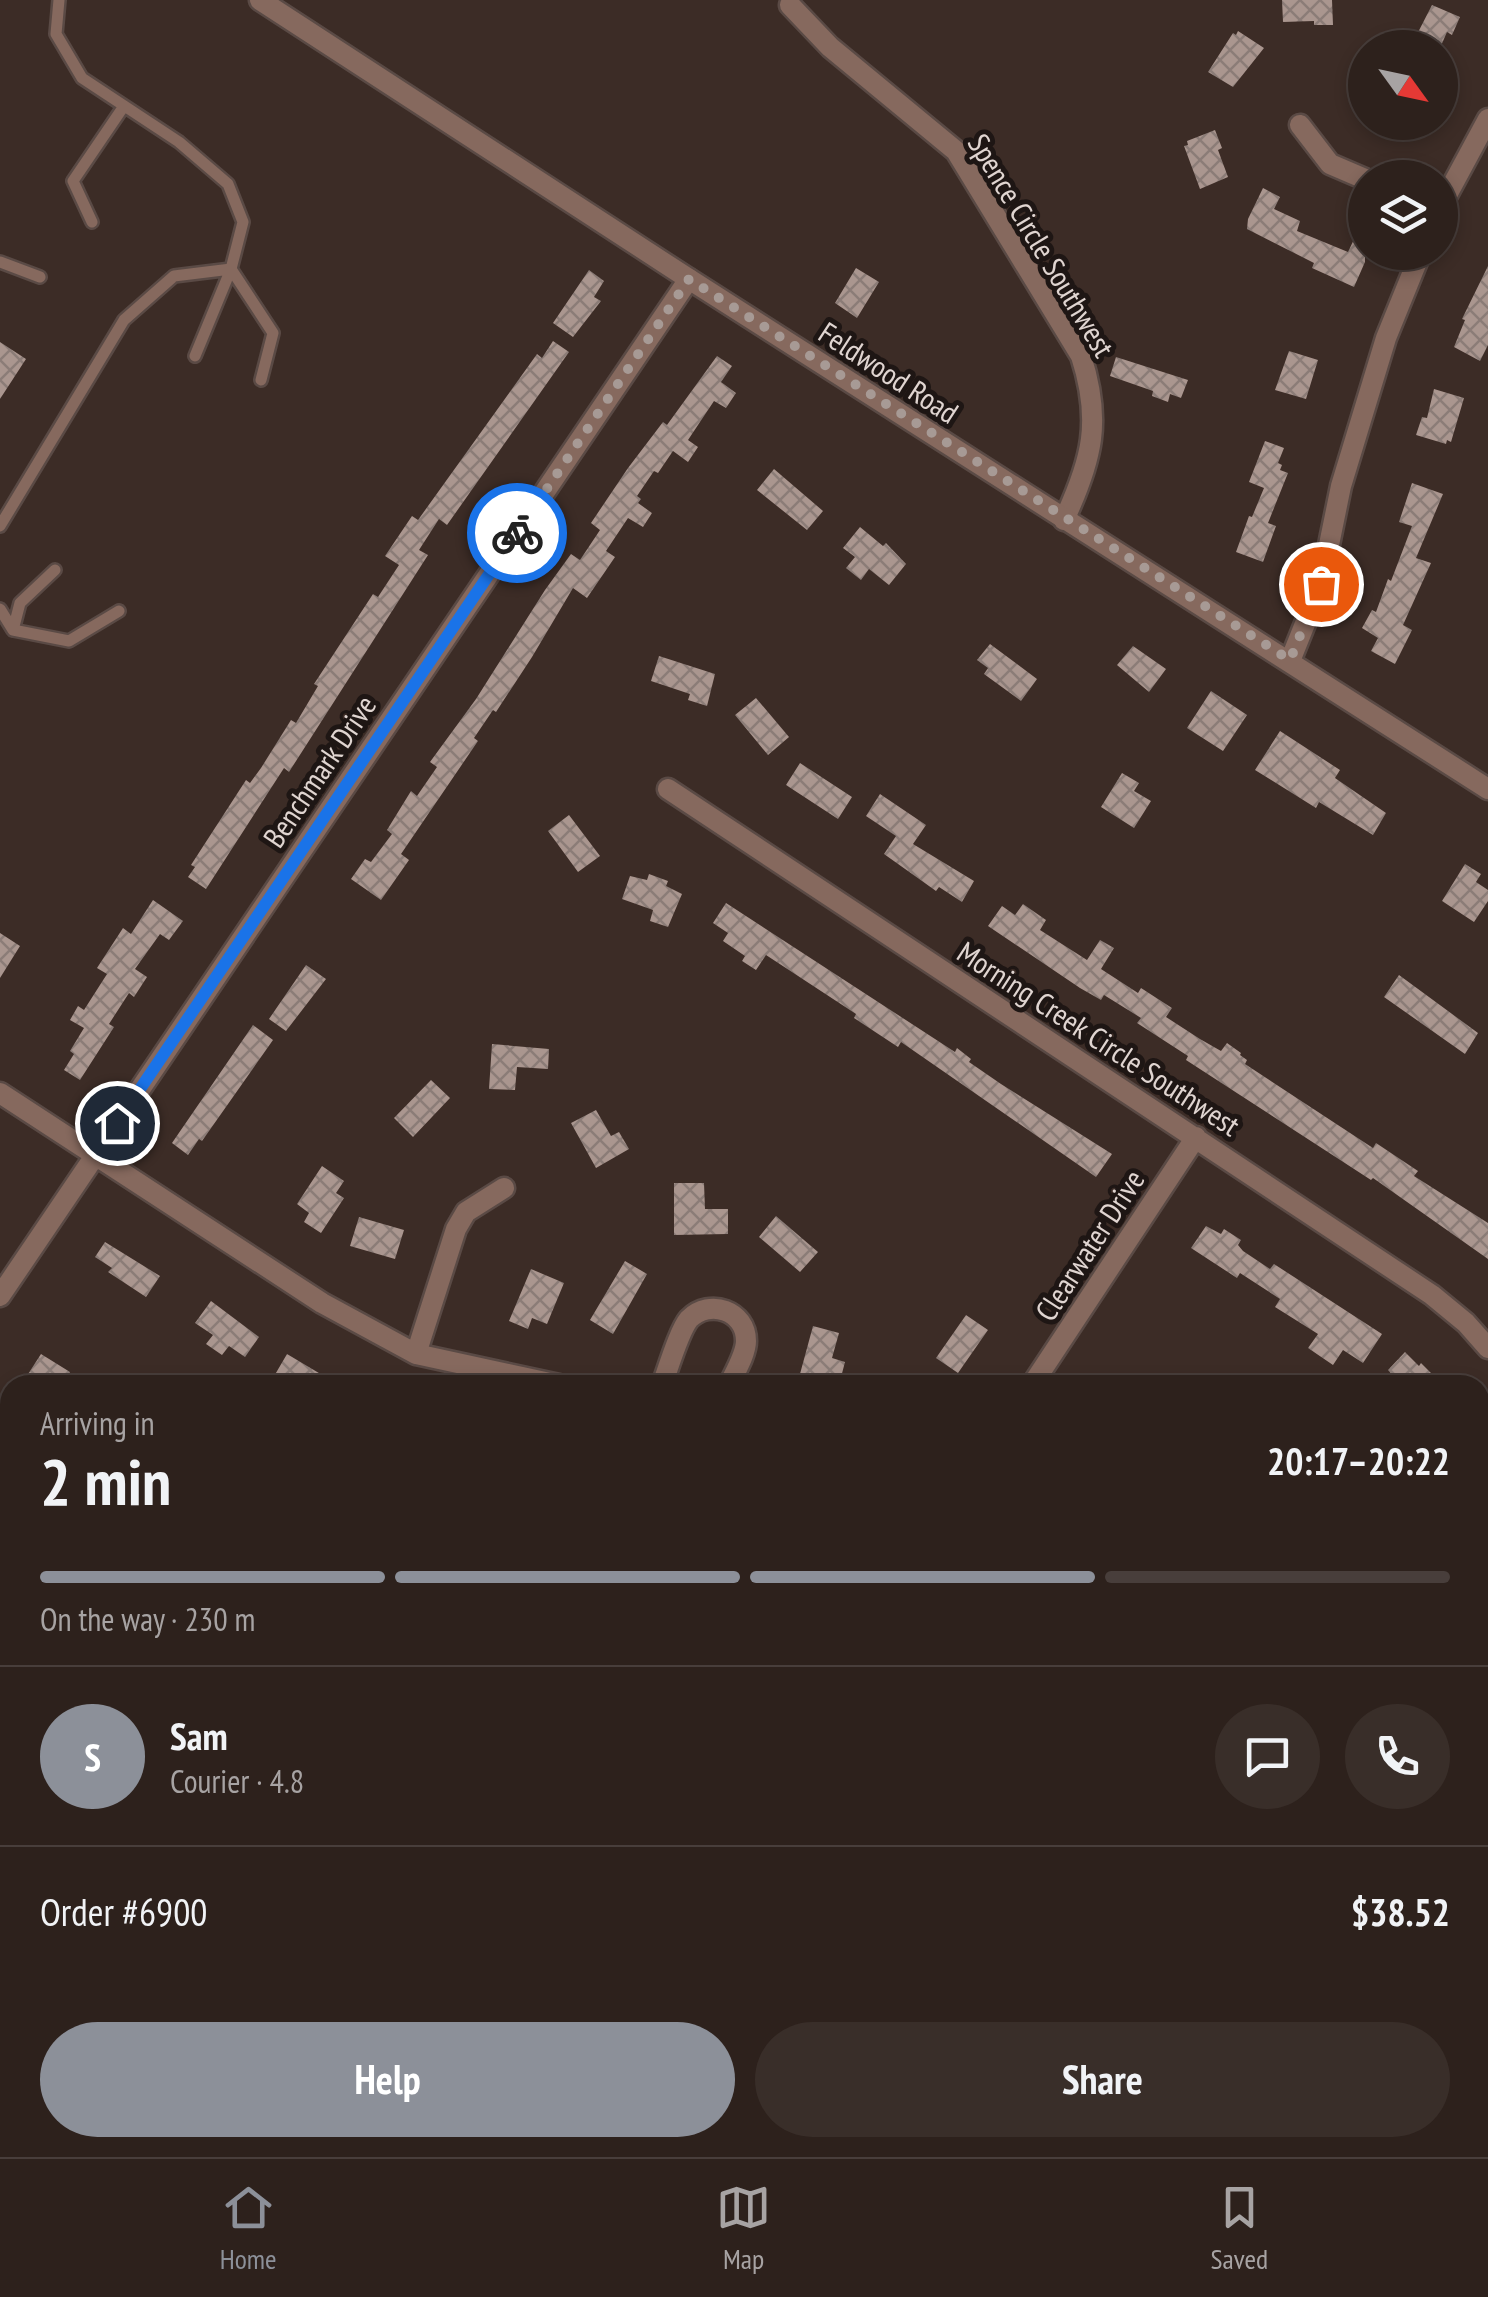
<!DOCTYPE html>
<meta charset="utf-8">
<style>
:root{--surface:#2d211c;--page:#392e29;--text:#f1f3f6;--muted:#a7a3a3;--line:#483e3b;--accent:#8c9099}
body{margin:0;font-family:"PT Sans Narrow",sans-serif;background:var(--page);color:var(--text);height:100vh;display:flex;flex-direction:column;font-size:38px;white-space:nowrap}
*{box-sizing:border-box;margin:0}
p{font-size:32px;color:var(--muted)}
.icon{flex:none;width:55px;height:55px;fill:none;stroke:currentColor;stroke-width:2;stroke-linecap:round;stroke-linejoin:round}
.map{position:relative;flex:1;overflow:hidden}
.details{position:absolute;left:0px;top:1375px;width:1490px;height:782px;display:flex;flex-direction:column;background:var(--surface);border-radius:30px 30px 0 0;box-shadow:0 5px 15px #0003,0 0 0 2px var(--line)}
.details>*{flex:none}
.needle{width:65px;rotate:123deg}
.tools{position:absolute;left:1348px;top:30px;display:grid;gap:20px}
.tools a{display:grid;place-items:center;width:110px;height:110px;border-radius:50%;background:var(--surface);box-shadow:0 5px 15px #0003,0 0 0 2px var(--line);font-size:50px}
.pin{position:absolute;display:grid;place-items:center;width:85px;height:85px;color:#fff;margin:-42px;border:5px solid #fff;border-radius:50%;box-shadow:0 2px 10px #0007}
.courier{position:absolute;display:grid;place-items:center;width:100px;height:100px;margin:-50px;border:8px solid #1a73e8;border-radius:50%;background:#fff;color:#222;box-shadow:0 2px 12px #0007}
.overview em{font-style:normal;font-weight:600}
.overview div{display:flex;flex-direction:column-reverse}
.overview{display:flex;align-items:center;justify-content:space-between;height:170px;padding:0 40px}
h1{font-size:65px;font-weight:600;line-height:75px}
.bar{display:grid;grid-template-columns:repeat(4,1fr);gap:15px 10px;align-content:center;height:120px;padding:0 40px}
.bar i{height:12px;border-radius:8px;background:var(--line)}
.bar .selected{background:var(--accent)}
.bar p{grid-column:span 4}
.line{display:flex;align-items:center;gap:25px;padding:0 40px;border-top:2px solid var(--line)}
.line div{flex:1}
.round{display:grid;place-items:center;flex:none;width:105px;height:105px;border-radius:52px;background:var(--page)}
.cta{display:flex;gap:20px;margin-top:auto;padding:20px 40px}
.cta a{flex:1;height:115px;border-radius:60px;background:var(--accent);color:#fff;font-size:40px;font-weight:600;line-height:115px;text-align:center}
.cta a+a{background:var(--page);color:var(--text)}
.dock{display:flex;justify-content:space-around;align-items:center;height:140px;border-top:2px solid var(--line);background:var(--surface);font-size:28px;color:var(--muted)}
.dock a{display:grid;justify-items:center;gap:5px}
.dock .selected{color:var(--accent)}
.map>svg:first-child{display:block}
</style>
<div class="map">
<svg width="1488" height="2157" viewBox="0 0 1488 2157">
<defs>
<pattern id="building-cross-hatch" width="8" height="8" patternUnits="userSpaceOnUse" patternTransform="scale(2.5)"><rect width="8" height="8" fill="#aa968f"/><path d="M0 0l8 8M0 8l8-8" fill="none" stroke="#8b7c77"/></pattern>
</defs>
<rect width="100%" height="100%" fill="#3c2c26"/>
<path fill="url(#building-cross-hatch)" d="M1282,0h50l1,25h-19v-4l-31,1z
M1432,5l28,12 -8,18 -5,-3 -7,16h-30z
M1238,31l26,17 -31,39 -25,-15 25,-39 3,2z
M1215,130l7,18 -4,2 10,27 -28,12 -16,-43 4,-1 -1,-4z
M1263,188l17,9 -6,12 26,12 -3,10 51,21 17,-36v46l-11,25 -42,-19 2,-5 -67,-34 1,-10z
M1488,266v79l-8,16 -26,-14 11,-27 -3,-1z
M856,268l23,14 -22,36 -22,-15z
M589,270l15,11 -10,16 7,4 -28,36 -20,-14z
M553,341l16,11 -122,173 -8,-6 -20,31 9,5 -139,217 -5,-4 -78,121 -18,-12 7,-10 -4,-2 55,-85 4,3 11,-15 30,-48 5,3 22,-37 -4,-2 59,-90 5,3 21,-32 -14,-9 27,-40 6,4 119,-166 5,4z
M0,342l26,17 -26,40z
M1289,351l29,9 -12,39 -31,-9z
M717,356l15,10 -11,16 15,11 -10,15 -12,-7 -26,39 10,7 -10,15 -15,-11 -15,22 -4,-2 -17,25 4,3 -3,4 14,10 -9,14 -15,-9 -22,33 9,6 -28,41 -14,-10 -41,69 -36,55 -3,-2 -19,28 4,3 -77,113 8,6 -28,40 -30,-21 14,-20 6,3 21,-28 -5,-4 24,-39 6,5 20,-29 -7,-5 46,-63 69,-109 26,-36 9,6 20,-30 -9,-7 37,-55 35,-46 4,3z
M1116,357l72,23 -7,18 -11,-4 -2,8 -16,-6 1,-5 -43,-15z
M1434,389l30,9 -13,44 -4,-2 -1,4 -30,-9 6,-18 5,1z
M1265,441l19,7 -6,15 4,2 -2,5 8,3 -20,50 8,3 -13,36 -27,-10 13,-36 3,1 12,-29 -15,-6z
M774,469l49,42 -16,19 -50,-40z
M1412,483l31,11 -27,64 15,5 -28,62 9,5 -17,34 -24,-13 7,-13 -16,-10 10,-18 4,2 12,-33 3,2 21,-55 -13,-4z
M860,527l23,19 3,-3 20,21 -17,21 -20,-16 -8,11 -15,-12 9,-11 -12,-9z
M990,644l47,35 -16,22 -37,-27 4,-6 -11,-8z
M1133,646l33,23 -17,23 -32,-27z
M659,656l56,18 -8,32 -19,-6 2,-6 -39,-13z
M1211,691l36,24 -24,36 -36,-23z
M756,698l33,39 -21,18 -33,-40z
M1280,731l60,39 -5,8 51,35 -13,22 -54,-33 -3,6 -61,-38z
M800,763l52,34 -14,22 -52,-34z
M1122,773l17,10 -5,8 17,10 -17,27 -33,-21z
M880,794l46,31 -13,19 61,37 -12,21 -23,-15 -3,4 -52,-37 12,-18 -30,-20z
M569,815l31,41 -22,16 -30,-41z
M1465,864l16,10 -5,8 12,8v11l-14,21 -32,-21z
M649,874l19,7 -2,5 16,8 -14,33 -18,-6 3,-11 -31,-11 8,-23 17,4z
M153,900l30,21 -14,19 -9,-6 -25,35 12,8 -13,20 -5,-4 -20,31 5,3 -34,53 -16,-10 10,-16 -4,-3 14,-23 -14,-8 8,-14 6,4 23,-36 -10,-6 26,-40 8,6z
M726,903l229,149 2,-4 14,11 -2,3 32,22 111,70 -16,23 -195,-135 -3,5 -44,-29 2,-4 -90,-59 -10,15 -14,-9 3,-5 -22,-15 5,-8 -15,-10z
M1023,904l23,16 -6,10 47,30 13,-20 14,8 -13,21 37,24 3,-5 31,20 -6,9 34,22 21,12 6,-8 14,10 -1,2 7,5 -2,4 128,84 3,-5 42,28 -4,5 74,47v36l-115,-81 -2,2 -185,-120 2,-4 -51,-33 4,-5 -37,-23 -3,5 -21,-12 -92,-62 14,-20 13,9z
M0,933l20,13 -20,32z
M306,965l20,14 -40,52 -17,-12z
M1399,975l79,58 -13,21 -81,-57z
M253,1025l20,15 -71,101 -3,-2 -11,16 -16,-12z
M492,1044l57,5 -1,20 -31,-2 -2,23 -26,-1z
M431,1080l19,18 -37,39 -19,-19z
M596,1110l15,26 8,-4 10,17 -33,19 -25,-45z
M322,1166l22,15 -8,12 8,5 -23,35 -17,-11 5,-9 -12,-9z
M674,1183h30l1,26h23v25l-54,1z
M776,1216l42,36 -18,20 -41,-35z
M359,1217l45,13 -9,29 -45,-13z
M1206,1226l15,8 3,-5 17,11 -3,5 5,6 27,18 4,-5 108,70 -19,29 -20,-13 -10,15 -25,-17 10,-14 -43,-27 5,-8 -40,-26 -3,5 -46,-30z
M105,1242l55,34 -14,21 -38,-25 4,-4 -17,-11z
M625,1261l22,13 -34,60 -23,-14z
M531,1269l33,14 -17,41 -15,-6 -4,11 -19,-8z
M211,1301l48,36 -14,20 -16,-11 -7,9 -16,-11 7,-9 -18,-12z
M966,1315l22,15 -30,43 -22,-15z
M813,1326l26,7 -7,25 13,4 -5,19 -13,-4 -2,8h-28z
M1405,1352l14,14 2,-3 22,22h-42l-13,-15z
M41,1354l29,18 -8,13h-41z
M287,1354l52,31h-55l-11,-7z"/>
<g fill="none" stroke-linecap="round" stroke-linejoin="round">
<g stroke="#5a4a45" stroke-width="16">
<path id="service" d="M59,0l-3,34 26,44 97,64 49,42 15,38 -12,47 -36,87
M92,222l-19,-41 51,-75
M0,262l40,15
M231,269l42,64 -12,47
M0,526l124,-206 50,-44 57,-7
M0,609l13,21 56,11 50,-30
M13,630l7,-27 35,-33"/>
</g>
<g stroke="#5a4a45" stroke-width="25">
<path id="minor" d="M790,5l40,42 126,104 125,205c21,65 11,104 -17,164
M1300,125l30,39 35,15
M1440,208l48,-89
M1290,661l31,-77 20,-98 45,-148 35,-86
M668,789l764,506 34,28 22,25
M0,1093l322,210 94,51 143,31
M0,1296l689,-1017
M416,1354l40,-125 10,-17 38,-24
M662,1385c6,-16 17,-54 27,-66 21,-21 57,-8 57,22 0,13 -11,31 -17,44
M1032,1385l164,-248
M1480,1630l8,1
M0,2123l10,-2
M1480,2132l8,-8
M267,2148l18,9
M966,2148l14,9
M520,2157l7,-9
M1455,2157l9,-9"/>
</g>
<g stroke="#5a4a45" stroke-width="25">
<path id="tertiary" d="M260,0l429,279 799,510"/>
</g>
<use href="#service" stroke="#86695e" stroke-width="11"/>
<use href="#minor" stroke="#86695e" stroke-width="20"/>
<use href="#tertiary" stroke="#86695e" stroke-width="20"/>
</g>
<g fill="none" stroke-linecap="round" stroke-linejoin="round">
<path stroke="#a79a95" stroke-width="10" stroke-dasharray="0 18" d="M517,533l172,-254 601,381 31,-76"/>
<path stroke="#1a73e8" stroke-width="12" d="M117,1123l400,-590"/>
</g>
<g text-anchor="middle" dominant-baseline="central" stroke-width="10" stroke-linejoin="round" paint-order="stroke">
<g font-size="30" fill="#e0d5d1" stroke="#1e1614">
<text transform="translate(1042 245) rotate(59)">Spence Circle Southwest</text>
<text transform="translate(889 372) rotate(33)">Feldwood Road</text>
<text transform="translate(319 771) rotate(-56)">Benchmark Drive</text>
<text transform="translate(1099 1038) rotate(33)">Morning Creek Circle Southwest</text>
<text transform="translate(1089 1245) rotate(-57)">Clearwater Drive</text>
</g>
</g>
</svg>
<div class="tools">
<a><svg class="needle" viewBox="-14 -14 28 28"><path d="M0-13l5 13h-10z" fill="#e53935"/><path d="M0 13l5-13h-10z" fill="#a7a3a3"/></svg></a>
<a><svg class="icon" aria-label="layers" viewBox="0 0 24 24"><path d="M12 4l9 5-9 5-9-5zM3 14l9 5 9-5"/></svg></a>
</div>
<div class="pin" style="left:1321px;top:584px;background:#ea580c"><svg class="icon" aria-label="bag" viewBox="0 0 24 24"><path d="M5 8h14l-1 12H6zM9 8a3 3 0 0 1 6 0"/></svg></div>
<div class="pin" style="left:117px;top:1123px;background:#1f2937"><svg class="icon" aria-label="home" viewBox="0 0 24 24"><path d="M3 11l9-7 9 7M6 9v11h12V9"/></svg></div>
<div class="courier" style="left:517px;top:533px"><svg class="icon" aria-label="bike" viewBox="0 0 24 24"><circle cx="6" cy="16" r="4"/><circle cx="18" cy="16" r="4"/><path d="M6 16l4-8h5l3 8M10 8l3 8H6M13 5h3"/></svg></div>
<section class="details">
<div class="overview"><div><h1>2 min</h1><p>Arriving in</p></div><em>20:17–20:22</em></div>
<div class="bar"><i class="selected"></i><i class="selected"></i><i class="selected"></i><i></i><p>On the way · 230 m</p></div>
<div class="line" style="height:180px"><b class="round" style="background:var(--accent);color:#fff">S</b><div><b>Sam</b><p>Courier · 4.8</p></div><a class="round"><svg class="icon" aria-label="chat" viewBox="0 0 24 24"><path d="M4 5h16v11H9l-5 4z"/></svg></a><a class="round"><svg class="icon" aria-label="phone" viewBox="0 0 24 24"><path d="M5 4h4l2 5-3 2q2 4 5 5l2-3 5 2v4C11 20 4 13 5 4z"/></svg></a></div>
<div class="line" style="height:130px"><div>Order #6900</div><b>$38.52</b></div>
<div class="cta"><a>Help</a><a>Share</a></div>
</section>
</div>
<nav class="dock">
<a class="selected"><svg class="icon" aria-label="home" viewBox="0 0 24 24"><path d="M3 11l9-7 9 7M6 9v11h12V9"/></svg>Home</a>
<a><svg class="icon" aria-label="map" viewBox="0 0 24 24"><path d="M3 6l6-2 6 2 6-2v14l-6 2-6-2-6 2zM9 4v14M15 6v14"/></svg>Map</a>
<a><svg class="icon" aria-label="saved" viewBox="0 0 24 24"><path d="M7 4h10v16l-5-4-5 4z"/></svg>Saved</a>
</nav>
